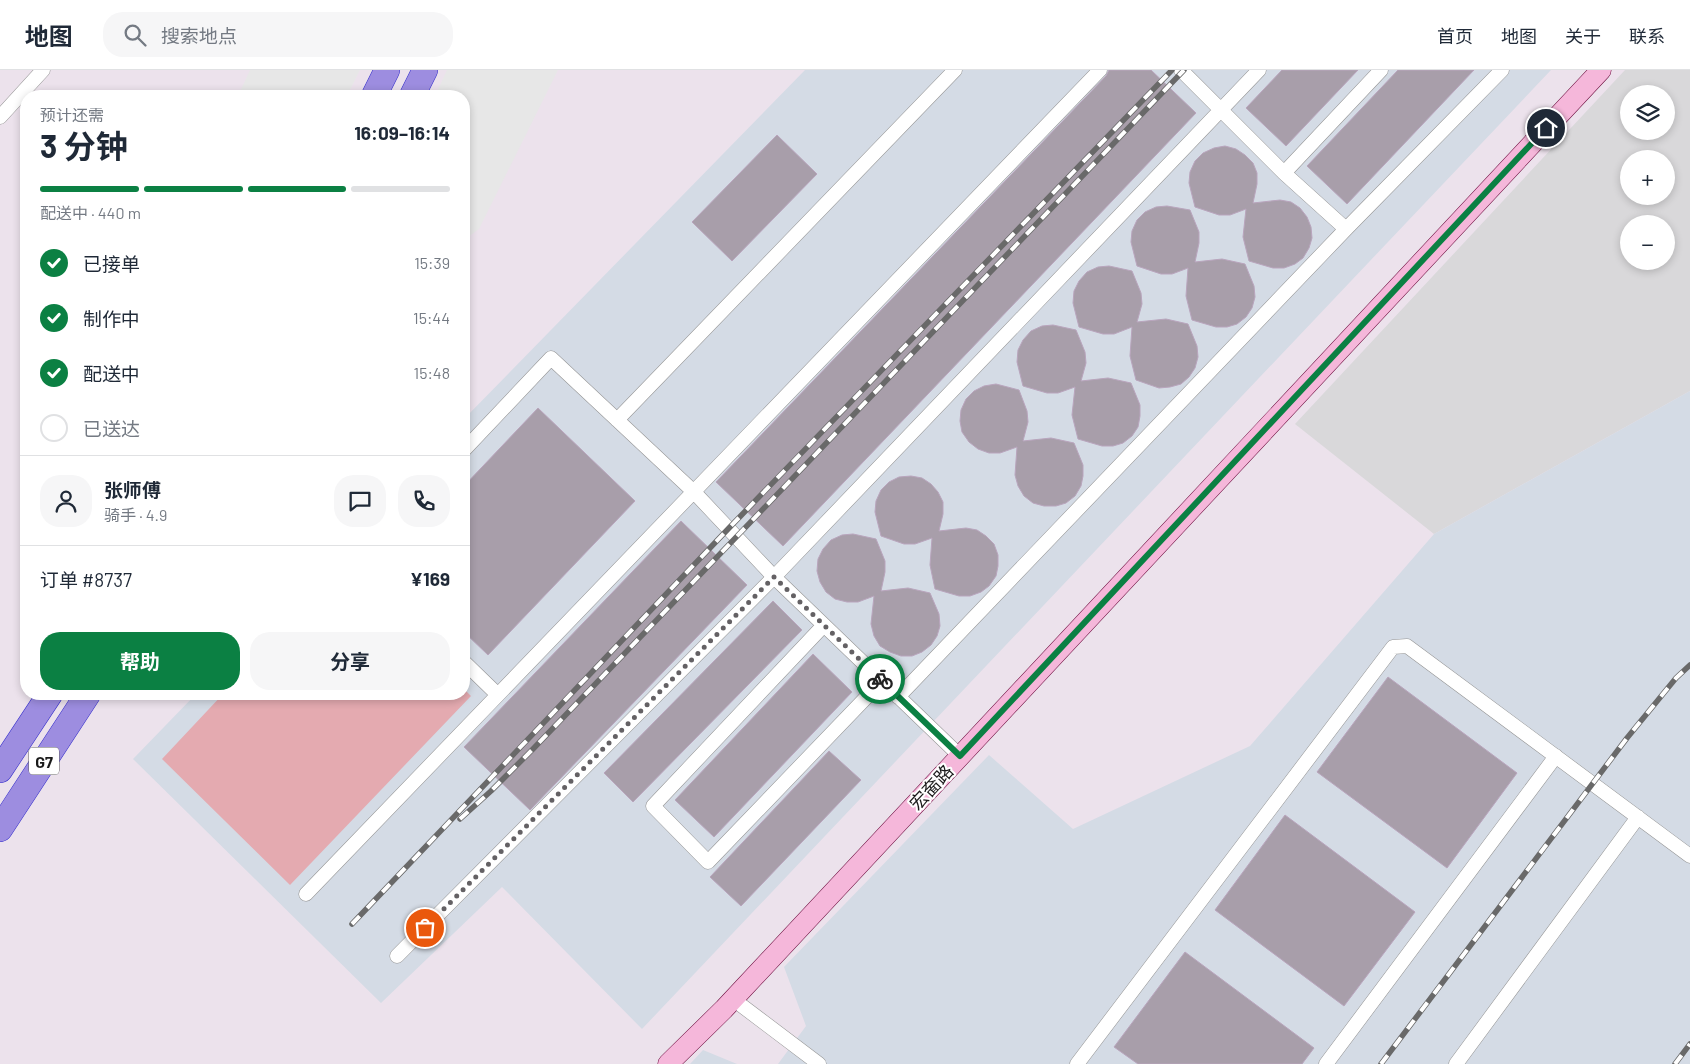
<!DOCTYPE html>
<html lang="zh">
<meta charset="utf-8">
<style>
:root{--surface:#fff;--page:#f6f6f7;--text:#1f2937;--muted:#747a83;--line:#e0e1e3;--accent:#0b8043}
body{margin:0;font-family:Barlow,"Noto Sans SC",sans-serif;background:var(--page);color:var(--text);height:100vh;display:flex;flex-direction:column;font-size:19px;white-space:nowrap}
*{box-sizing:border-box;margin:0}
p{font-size:16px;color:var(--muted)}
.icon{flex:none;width:28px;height:28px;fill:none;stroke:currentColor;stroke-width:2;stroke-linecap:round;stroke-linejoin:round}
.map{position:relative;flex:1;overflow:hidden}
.panel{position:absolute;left:20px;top:20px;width:450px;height:610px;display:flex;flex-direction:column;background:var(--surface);border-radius:20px;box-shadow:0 2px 8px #0003}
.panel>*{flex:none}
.controls{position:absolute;left:1620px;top:15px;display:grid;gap:10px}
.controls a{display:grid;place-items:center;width:55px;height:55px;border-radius:50%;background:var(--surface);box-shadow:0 2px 8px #0003;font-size:25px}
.pin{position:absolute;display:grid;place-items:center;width:42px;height:42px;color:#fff;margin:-21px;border:2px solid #fff;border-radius:50%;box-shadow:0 1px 5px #0007}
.courier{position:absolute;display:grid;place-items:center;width:50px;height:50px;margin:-25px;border:4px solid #0b8043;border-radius:50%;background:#fff;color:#222;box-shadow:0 1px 6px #0007}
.overview em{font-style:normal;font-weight:700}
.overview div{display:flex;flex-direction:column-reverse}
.overview{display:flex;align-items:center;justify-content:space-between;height:85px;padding:0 20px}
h1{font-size:32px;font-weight:700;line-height:38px}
.bar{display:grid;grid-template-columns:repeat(4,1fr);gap:8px 5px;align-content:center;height:60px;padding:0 20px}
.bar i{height:6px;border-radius:4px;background:var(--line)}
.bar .on{background:var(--accent)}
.bar p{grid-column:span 4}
.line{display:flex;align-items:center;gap:12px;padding:0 20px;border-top:1px solid var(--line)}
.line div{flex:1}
.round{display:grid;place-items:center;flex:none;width:52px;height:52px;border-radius:20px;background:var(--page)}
ol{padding:0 20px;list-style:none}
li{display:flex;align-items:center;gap:15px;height:55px}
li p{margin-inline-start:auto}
li .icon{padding:5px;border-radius:50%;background:var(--accent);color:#fff;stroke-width:4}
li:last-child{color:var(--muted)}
li i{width:28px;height:28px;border:2px solid var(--line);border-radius:50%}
.cta{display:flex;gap:10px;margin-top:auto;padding:10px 20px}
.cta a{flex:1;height:58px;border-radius:20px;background:var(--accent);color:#fff;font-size:20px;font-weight:700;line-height:58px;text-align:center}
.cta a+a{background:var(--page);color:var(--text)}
header{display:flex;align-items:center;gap:30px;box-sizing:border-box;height:70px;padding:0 25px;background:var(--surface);border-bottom:1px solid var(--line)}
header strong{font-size:24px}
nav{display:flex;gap:28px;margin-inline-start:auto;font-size:18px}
.search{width:350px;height:45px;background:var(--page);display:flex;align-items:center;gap:12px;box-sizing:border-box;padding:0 18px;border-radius:20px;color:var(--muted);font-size:19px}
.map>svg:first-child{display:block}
</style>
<header>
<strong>地图</strong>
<div class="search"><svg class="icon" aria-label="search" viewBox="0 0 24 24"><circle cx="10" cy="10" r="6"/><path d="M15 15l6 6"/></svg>搜索地点</div>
<nav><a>首页</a><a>地图</a><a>关于</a><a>联系</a></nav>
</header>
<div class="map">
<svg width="1690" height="994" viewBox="0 0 1690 994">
<rect width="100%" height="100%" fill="#ece2ec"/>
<path fill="#d9d8da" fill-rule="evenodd" d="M1625,0h65v321l-256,143 -139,-110zM1629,24h37v37h-37zM1629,89h37v37h-37zM1629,154h37v37h-37z"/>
<path fill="#d4dbe5" d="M805,0h746l-909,959 -140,-142 -121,116 -248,-244 63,-65h268v-275z
M1690,321v673h-912l28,-38 -22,-59 205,-212 84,74 177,-83 184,-212z
M703,980l34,14h-47z"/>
<path fill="#e4aab0" d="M464,619l7,7 -181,189 -128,-126 61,-65h241z"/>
<path fill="#e7e7e7" d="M250,0h110l-13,26h-109z
M447,0h111l-79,159 -15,11v-144h-29z"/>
<path fill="#a89eaa" stroke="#b9a5bd" d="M1109,0h42l45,43 -413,433 -67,-64 390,-406z
M1282,0h76l-72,76 -40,-38z
M1398,0h76l-127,134 -40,-38z
M777,65l40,39 -85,87 -40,-39z
M1225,76l11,3 9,6 8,8 4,10v11l-4,19 27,-3 11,2 9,6 7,9 4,10 1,11 -3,10 -6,10 -8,6 -11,4h-11l-24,-7 -6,-24 3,-28 -16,6h-11l-24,-8 -6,-24 1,-11 5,-11 8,-8 11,-5z
M1167,136l23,4 9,22v11l-4,19 27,-3 23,5 9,22 1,11 -3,11 -6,9 -9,7 -10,3h-11l-24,-7 -6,-24 2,-28 -16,6h-11l-24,-8 -6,-24 1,-11 5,-11 8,-8 11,-5z
M1109,196l23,5 9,22 1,11 -5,18 29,-3 22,5 9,22 1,11 -3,11 -6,9 -8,7 -11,3 -11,1 -23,-8 -6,-24 2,-29 -18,7h-11l-24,-7 -6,-24 1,-12 5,-10 8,-9 11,-5z
M1053,255l23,5 9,22 1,11 -5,18 27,-3 23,5 9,22v11l-2,11 -6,9 -9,7 -10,3h-11l-24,-7 -6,-24 3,-28 -17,6h-11l-24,-7 -6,-24 1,-12 5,-10 8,-9 11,-5z
M996,314l23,6 8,21 1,11 -5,19 28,-3 23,5 9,22v11l-2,10 -6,10 -9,7 -10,3h-12l-11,-3 -9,-7 -6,-10 -3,-11 2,-28 -17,6h-11l-11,-4 -9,-7 -7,-10 -2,-11 1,-11 5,-11 8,-8 10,-5z
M538,338l97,93 -147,154 -24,-23v-146z
M911,406l11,2 9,6 7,8 5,10v12l-4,17 27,-3 11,2 9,6 8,8 4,11v11l-2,10 -7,10 -8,6 -11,4h-11l-24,-7 -5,-24 2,-27 -17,6h-11l-23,-8 -6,-24 1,-11 5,-11 8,-8 10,-5z
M681,451l66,64 -217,225 -66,-63z
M853,464l23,5 9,22v11l-4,19 27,-3 22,5 9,21 1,12 -3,10 -6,9 -9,7 -10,4h-11l-11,-4 -10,-6 -6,-10 -3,-12 3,-28 -16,6h-11l-12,-3 -9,-7 -6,-10 -3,-11 1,-12 5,-10 8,-9 11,-5z
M773,531l29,29 -169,172 -29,-29z
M813,584l39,38 -138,145 -39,-37z
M1388,607l129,96 -70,95 -130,-96z
M829,681l32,29 -120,126 -31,-29z
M1285,745l130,97 -71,94 -129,-96z
M1185,882l129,96 -12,16h-164l-24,-17z"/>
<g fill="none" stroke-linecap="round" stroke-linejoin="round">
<g stroke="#959595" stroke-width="15">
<path id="street" d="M1181,0l103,103 62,56
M0,47l43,-47
M1284,103l97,-103
M617,350l338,-350
M464,380l87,-92 143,134 80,85 186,179
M824,555l-171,181 55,56 174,-181
M464,592l33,32
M898,627l448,-468 156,-159
M306,824l794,-824
M397,886l377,-379 485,-507
M733,929l86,65
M1077,994l316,-417 14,-1 283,210
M1326,994l230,-308
M1456,994l182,-247"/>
</g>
<g stroke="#6a0b3c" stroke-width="21">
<path id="secondary" d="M668,994l56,-55 877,-939"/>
</g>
<g stroke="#342ecb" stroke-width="26">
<path id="highway" d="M374,26l13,-26
M412,26l13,-26
M0,700l50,-76
M0,759l88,-135"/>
</g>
<use href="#street" stroke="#fff" stroke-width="14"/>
<use href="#secondary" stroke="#f5b7da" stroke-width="20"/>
<use href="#highway" stroke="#9d8de0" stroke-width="25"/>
<g stroke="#696969" stroke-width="5.5">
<path id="rail" d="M460,749l31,-28 42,-42 651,-679
M352,854l377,-396 443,-458
M1381,994l246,-326 49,-60 14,-13
M1675,994l15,-20"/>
</g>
<use href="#rail" stroke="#fff" stroke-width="4" stroke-dasharray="11" stroke-linecap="butt"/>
</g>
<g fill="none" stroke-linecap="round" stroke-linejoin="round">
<path stroke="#646164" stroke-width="5" stroke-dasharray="0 9" d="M425,858l349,-351 106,102"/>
<path stroke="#0b8043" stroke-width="6" d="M880,609l80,77 586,-628"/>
</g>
<g text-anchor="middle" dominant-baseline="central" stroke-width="4" stroke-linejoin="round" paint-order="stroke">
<rect fill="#fff" stroke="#5f5f5f" stroke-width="1" x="29" y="677.5" width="30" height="27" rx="4"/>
<g font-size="16" font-weight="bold" fill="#1b1b1b">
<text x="44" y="691">G7</text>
</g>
<g font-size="18" fill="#1b1b1b" stroke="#fff">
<text transform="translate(931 717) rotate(-47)">宏奤路</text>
</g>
</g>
</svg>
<div class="controls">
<a><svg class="icon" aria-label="layers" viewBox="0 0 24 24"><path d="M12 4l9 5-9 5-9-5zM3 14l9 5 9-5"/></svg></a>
<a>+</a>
<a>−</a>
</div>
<div class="pin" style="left:425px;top:858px;background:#ea580c"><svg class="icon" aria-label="bag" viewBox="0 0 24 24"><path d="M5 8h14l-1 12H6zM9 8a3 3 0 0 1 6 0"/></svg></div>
<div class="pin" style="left:1546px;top:58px;background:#1f2937"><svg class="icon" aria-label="home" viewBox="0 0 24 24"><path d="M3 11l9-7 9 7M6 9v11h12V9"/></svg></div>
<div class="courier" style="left:880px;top:609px"><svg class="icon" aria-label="bike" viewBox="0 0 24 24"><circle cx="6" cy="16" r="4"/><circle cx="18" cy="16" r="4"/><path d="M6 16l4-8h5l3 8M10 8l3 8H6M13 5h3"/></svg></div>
<section class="panel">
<div class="overview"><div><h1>3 分钟</h1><p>预计还需</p></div><em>16:09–16:14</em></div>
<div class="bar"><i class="on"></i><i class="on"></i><i class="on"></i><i></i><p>配送中 · 440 m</p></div>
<ol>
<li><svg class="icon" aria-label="check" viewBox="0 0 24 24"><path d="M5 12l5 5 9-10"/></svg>已接单<p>15:39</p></li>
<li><svg class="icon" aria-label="check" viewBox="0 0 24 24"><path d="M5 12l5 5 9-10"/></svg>制作中<p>15:44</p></li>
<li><svg class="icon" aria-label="check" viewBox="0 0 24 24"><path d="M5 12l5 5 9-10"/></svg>配送中<p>15:48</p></li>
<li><i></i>已送达</li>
</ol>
<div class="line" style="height:90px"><a class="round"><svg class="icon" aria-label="person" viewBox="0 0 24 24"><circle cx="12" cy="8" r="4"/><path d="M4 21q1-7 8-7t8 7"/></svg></a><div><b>张师傅</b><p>骑手 · 4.9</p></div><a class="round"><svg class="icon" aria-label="chat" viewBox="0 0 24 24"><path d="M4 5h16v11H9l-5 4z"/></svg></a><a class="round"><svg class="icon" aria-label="phone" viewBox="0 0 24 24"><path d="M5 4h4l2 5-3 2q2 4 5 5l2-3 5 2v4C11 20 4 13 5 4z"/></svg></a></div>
<div class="line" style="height:65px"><div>订单 #8737</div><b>¥169</b></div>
<div class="cta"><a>帮助</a><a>分享</a></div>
</section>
</div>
